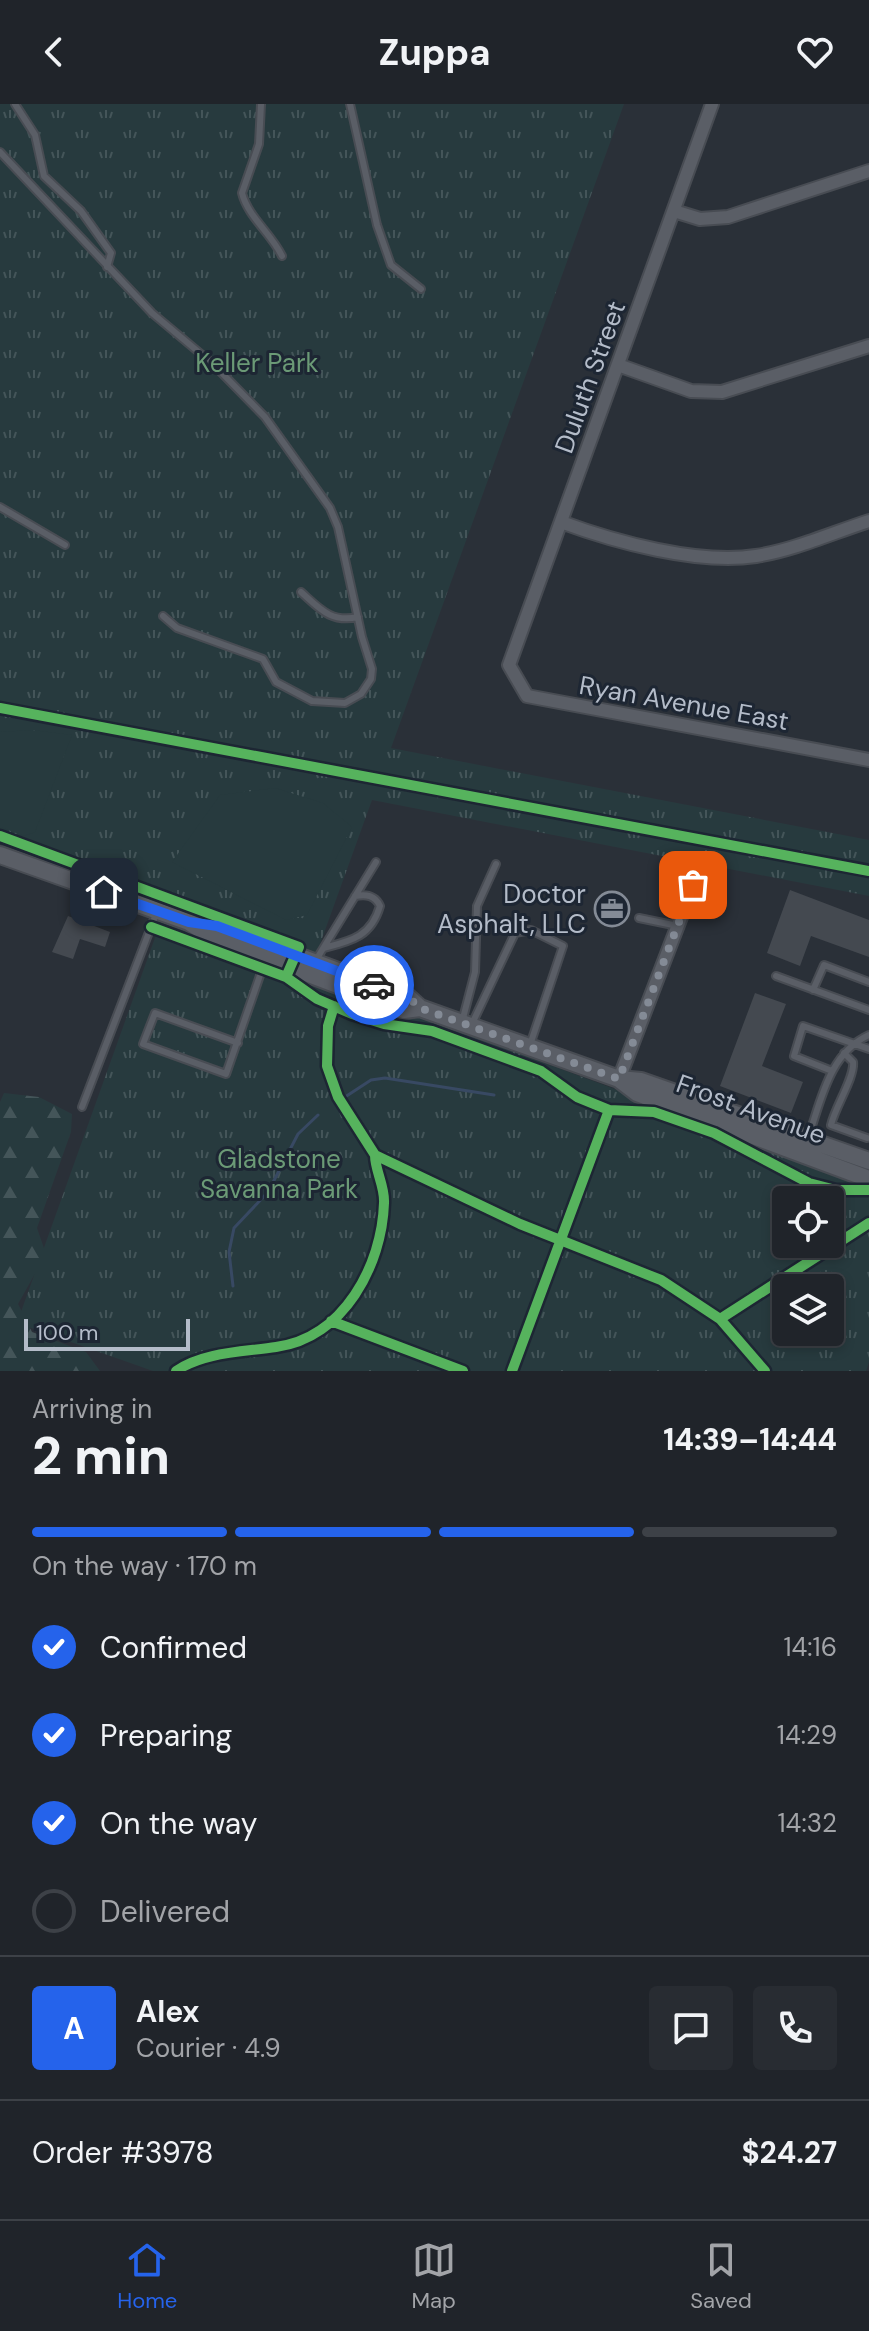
<!DOCTYPE html>
<meta charset="utf-8">
<style>
:root{--surface:#20242a;--page:#282c32;--text:#f1f3f6;--muted:#a2a4a8;--line:#3d4147;--accent:#2563eb}
body{margin:0;font-family:"DM Sans",sans-serif;background:var(--page);color:var(--text);height:100vh;display:flex;flex-direction:column;font-size:30px;white-space:nowrap}
*{box-sizing:border-box;margin:0}
p{font-size:26px;color:var(--muted)}
.icon{flex:none;width:44px;height:44px;fill:none;stroke:currentColor;stroke-width:2;stroke-linecap:round;stroke-linejoin:round}
.map{position:relative;height:1267px;overflow:hidden}
.details{display:flex;flex-direction:column;background:var(--surface);flex:1}
.details>*{flex:none}
.fabs{position:absolute;left:772px;top:1082px;display:grid;gap:16px}
.fabs a{display:grid;place-items:center;width:72px;height:72px;border-radius:8px;background:var(--surface);box-shadow:0 4px 12px #0003,0 0 0 2px var(--line);font-size:40px}
.scale{position:absolute;left:24px;bottom:20px;width:166px;box-sizing:border-box;padding-left:8px;border:4px solid #b4bcc9;border-top:0;font-size:22px;line-height:28px;white-space:nowrap;color:#b4bcc9;-webkit-text-stroke:6px #1d2633;paint-order:stroke}
.pin{position:absolute;display:grid;place-items:center;width:68px;height:68px;color:#fff;margin:-34px;border-radius:16px;box-shadow:0 4px 12px #0006}
.courier{position:absolute;display:grid;place-items:center;width:80px;height:80px;margin:-40px;border:6px solid #2563eb;border-radius:50%;background:#fff;color:#222;box-shadow:0 2px 10px #0007}
.headline em{font-style:normal;font-weight:800}
.headline div{display:flex;flex-direction:column-reverse}
.headline{display:flex;align-items:center;justify-content:space-between;height:136px;padding:0 32px}
h1{font-size:52px;font-weight:800;line-height:60px}
.bar{display:grid;grid-template-columns:repeat(4,1fr);gap:12px 8px;align-content:center;height:96px;padding:0 32px}
.bar i{height:10px;border-radius:6px;background:var(--line)}
.bar .on{background:var(--accent)}
.bar p{grid-column:span 4}
.line{display:flex;align-items:center;gap:20px;padding:0 32px;border-top:2px solid var(--line)}
.line div{flex:1}
.round{display:grid;place-items:center;flex:none;width:84px;height:84px;border-radius:8px;background:var(--page)}
ol{padding:0 32px;list-style:none}
li{display:flex;align-items:center;gap:24px;height:88px}
li p{margin-inline-start:auto}
li .icon{padding:8px;border-radius:50%;background:var(--accent);color:#fff;stroke-width:4}
li:last-child{color:var(--muted)}
li i{width:44px;height:44px;border:4px solid var(--line);border-radius:50%}
header{display:flex;justify-content:space-between;align-items:center;height:104px;padding:0 32px;background:var(--surface);font-size:36px;font-weight:800}
.tab-bar{display:flex;justify-content:space-around;align-items:center;height:112px;border-top:2px solid var(--line);background:var(--surface);font-size:22px;color:var(--muted)}
.tab-bar a{display:grid;justify-items:center;gap:4px}
.tab-bar .on{color:var(--accent)}
.map>svg:first-child{display:block}
</style>
<header><svg class="icon" aria-label="back" viewBox="0 0 24 24"><path d="M15 5l-7 7 7 7"/></svg>Zuppa<svg class="icon" aria-label="heart" viewBox="0 0 24 24"><path d="M12 20l-8-8c-3-5 5-10 8-4 3-6 11-1 8 4z"/></svg></header>
<div class="map">
<svg width="869" height="1267" viewBox="0 0 869 1267">
<defs>
<pattern id="forest-firs" width="22" height="20" patternUnits="userSpaceOnUse" patternTransform="scale(2)"><rect width="22" height="20" fill="#273a3e"/><path d="M5 1l3.5 6h-7zM16 11l3.5 6h-7z" fill="#445559"/></pattern>
<pattern id="park-tufts" width="24" height="20" patternUnits="userSpaceOnUse" patternTransform="scale(2)"><rect width="24" height="20" fill="#273a3e"/><path d="M3 7l-1-3M5 7V3M7 7l1-3M15 17l-1-3M17 17v-4M19 17l1-3" fill="none" stroke="#445559"/></pattern>
</defs>
<rect width="100%" height="100%" fill="#2a3038"/>
<path fill="url(#forest-firs)" d="M4,989l35,4 33,17 -1,18 -34,96 9,26 -28,50 14,28 54,20 14,19h-100v-269z"/>
<path fill="url(#park-tufts)" fill-rule="evenodd" d="M0,0h624l-233,644 478,92v56l-497,-96 -57,158 -315,-118z
M161,817l708,262v179l-3,9h-713l-136,-48zM786,1096h44v44h-44zM786,1184h44v44h-44z"/>
<path fill="#273a3e" d="M32,626l40,5 -37,97 -11,4 -24,-9v-95z
M275,684l48,15 29,24 -45,88 -21,5 -114,-58 48,-67z"/>
<g fill="none" stroke-linecap="round" stroke-linejoin="round">
<path stroke="#384963" stroke-width="3" d="M345,993l26,-17 14,-2 109,17
M233,1182l-4,-34 5,-24 34,-36 30,-58 20,-19"/>
</g>
<path fill="#444950" d="M790,786l79,30v37l-58,-21 -11,30 -33,-13z
M68,812l42,16 -5,15 -25,-8 -7,20 -21,-7z
M755,889l31,11 -24,62 41,16 -12,31 -71,-27z"/>
<g fill="none" stroke-linecap="round" stroke-linejoin="round">
<g stroke="#484c53" stroke-width="10">
<path id="service" d="M15,0l20,31 9,41 37,35 30,42 -4,14
M261,0l-2,40 -17,49c6,24 29,40 40,63
M350,0l27,121 14,40 30,24
M0,48l152,161 61,51 52,53 65,91 8,19 24,110 10,32 -1,10 -10,15 -16,9 -33,-2 -36,-19 -13,-23 -86,-31 -14,-12
M0,403l65,38
M301,488c19,17 30,31 57,25
M639,814l39,8
M324,844c27,-7 47,-11 56,-42 -5,-11 -14,-12 -25,-10
M316,856l60,-98
M776,872l93,34
M813,886l11,-25 45,17
M462,918l13,-50 2,-66 19,-42
M471,922l44,-93 16,-3 32,16 -33,99
M238,939l-83,-30 -12,31 83,30 40,-116
M844,949l9,9c2,15 -18,45 -22,63l36,13
M832,967l-38,-15 9,-30 66,23
M82,1003l74,-193
M808,1034c13,-37 21,-85 61,-103"/>
</g>
<g stroke="#484c53" stroke-width="16">
<path id="minor" d="M712,0l-203,561 18,31 342,64
M674,107l26,8 28,-2 141,-46
M618,261l73,26 31,1 147,-46
M561,418c54,20 138,43 195,34 38,-6 76,-23 113,-35
M619,975l82,-214"/>
</g>
<g stroke="#484c53" stroke-width="20">
<path id="tertiary" d="M0,751l189,67 28,4 191,71 12,11
M189,818l24,16 191,72 16,-2 199,71 22,2 228,80
M620,976l17,13 232,86"/>
</g>
<use href="#service" stroke="#5a5e66" stroke-width="6"/>
<use href="#minor" stroke="#5a5e66" stroke-width="12"/>
<use href="#tertiary" stroke="#5a5e66" stroke-width="16"/>
<g stroke="#1d2633" stroke-width="15">
<path id="cycleway" d="M0,604l869,163
M0,732l299,111 -13,30
M151,823l135,50 31,22 35,15 32,10 48,7 109,40 36,26 32,13 45,2 60,21 95,50 27,7h33
M334,902l-6,20 -1,40 11,31 37,58 145,69 141,56 59,39 45,52
M720,1215l149,-96
M331,1217l132,50
M176,1267c27,-19 67,-19 100,-24 68,-9 106,-82 108,-144 1,-17 -9,-32 -9,-48
M512,1267l97,-261"/>
</g>
<use href="#cycleway" stroke="#56b35d" stroke-width="10"/>
</g>
<g fill="none" stroke-linecap="round" stroke-linejoin="round">
<path stroke="#848b96" stroke-width="8" stroke-dasharray="0 14.4" d="M374,881l34,12 12,11 199,71 74,-194"/>
<path stroke="#2563eb" stroke-width="10" d="M104,788l85,30 28,4 157,59"/>
</g>
<defs>
<g id="office-ring" transform="scale(1.8)"><circle r="9.5" fill="#1d2633" stroke="#848b96" stroke-width="1.5"/><path d="M-6-3h4V-5.5h4V-3h4V5H-6ZM-1-4.5V-3h2v-1.5ZM-6 0V1H6V0Z" fill="#848b96"/></g>
</defs>
<g fill-rule="evenodd">
<use href="#office-ring" x="612" y="805"/>
</g>
<g text-anchor="middle" dominant-baseline="central" stroke-width="6" stroke-linejoin="round" paint-order="stroke">
<g font-size="26" fill="#6b9a76" stroke="#1d2633">
<text x="257" y="259">Keller Park</text>
<text x="279" y="1055">Gladstone<tspan x="279" dy="30">Savanna Park</tspan></text>
</g>
<g font-size="26" fill="#b4bcc9" stroke="#1d2633">
<text transform="translate(590 273) rotate(-70)">Duluth Street</text>
<text transform="translate(684 599) rotate(10)">Ryan Avenue East</text>
<text transform="translate(751 1005) rotate(20)">Frost Avenue</text>
</g>
<g font-size="26" fill="#b4bcc9" stroke="#1d2633" text-anchor="end">
<text x="586" y="790">Doctor<tspan x="586" dy="30">Asphalt, LLC</tspan></text>
</g>
</g>
</svg>
<div class="fabs">
<a><svg class="icon" aria-label="locate" viewBox="0 0 24 24"><circle cx="12" cy="12" r="6"/><path d="M12 2v4M12 18v4M2 12h4M18 12h4"/></svg></a>
<a><svg class="icon" aria-label="layers" viewBox="0 0 24 24"><path d="M12 4l9 5-9 5-9-5zM3 14l9 5 9-5"/></svg></a>
</div>
<div class="scale">100 m</div>
<div class="pin" style="left:693px;top:781px;background:#ea580c"><svg class="icon" aria-label="bag" viewBox="0 0 24 24"><path d="M5 8h14l-1 12H6zM9 8a3 3 0 0 1 6 0"/></svg></div>
<div class="pin" style="left:104px;top:788px;background:#1f2937"><svg class="icon" aria-label="home" viewBox="0 0 24 24"><path d="M3 11l9-7 9 7M6 9v11h12V9"/></svg></div>
<div class="courier" style="left:374px;top:881px"><svg class="icon" aria-label="car" viewBox="0 0 24 24"><path d="M5 17H2v-5l4-1 3-4h7l3 4 3 1v5h-3M9 17h6M6 11h13"/><circle cx="7" cy="17" r="2"/><circle cx="17" cy="17" r="2"/></svg></div>
</div>
<section class="details">
<div class="headline"><div><h1>2 min</h1><p>Arriving in</p></div><em>14:39–14:44</em></div>
<div class="bar"><i class="on"></i><i class="on"></i><i class="on"></i><i></i><p>On the way · 170 m</p></div>
<ol>
<li><svg class="icon" aria-label="check" viewBox="0 0 24 24"><path d="M5 12l5 5 9-10"/></svg>Confirmed<p>14:16</p></li>
<li><svg class="icon" aria-label="check" viewBox="0 0 24 24"><path d="M5 12l5 5 9-10"/></svg>Preparing<p>14:29</p></li>
<li><svg class="icon" aria-label="check" viewBox="0 0 24 24"><path d="M5 12l5 5 9-10"/></svg>On the way<p>14:32</p></li>
<li><i></i>Delivered</li>
</ol>
<div class="line" style="height:144px"><b class="round" style="background:var(--accent);color:#fff">A</b><div><b>Alex</b><p>Courier · 4.9</p></div><a class="round"><svg class="icon" aria-label="chat" viewBox="0 0 24 24"><path d="M4 5h16v11H9l-5 4z"/></svg></a><a class="round"><svg class="icon" aria-label="phone" viewBox="0 0 24 24"><path d="M5 4h4l2 5-3 2q2 4 5 5l2-3 5 2v4C11 20 4 13 5 4z"/></svg></a></div>
<div class="line" style="height:104px"><div>Order #3978</div><b>$24.27</b></div>
</section>
<nav class="tab-bar">
<a class="on"><svg class="icon" aria-label="home" viewBox="0 0 24 24"><path d="M3 11l9-7 9 7M6 9v11h12V9"/></svg>Home</a>
<a><svg class="icon" aria-label="map" viewBox="0 0 24 24"><path d="M3 6l6-2 6 2 6-2v14l-6 2-6-2-6 2zM9 4v14M15 6v14"/></svg>Map</a>
<a><svg class="icon" aria-label="saved" viewBox="0 0 24 24"><path d="M7 4h10v16l-5-4-5 4z"/></svg>Saved</a>
</nav>
